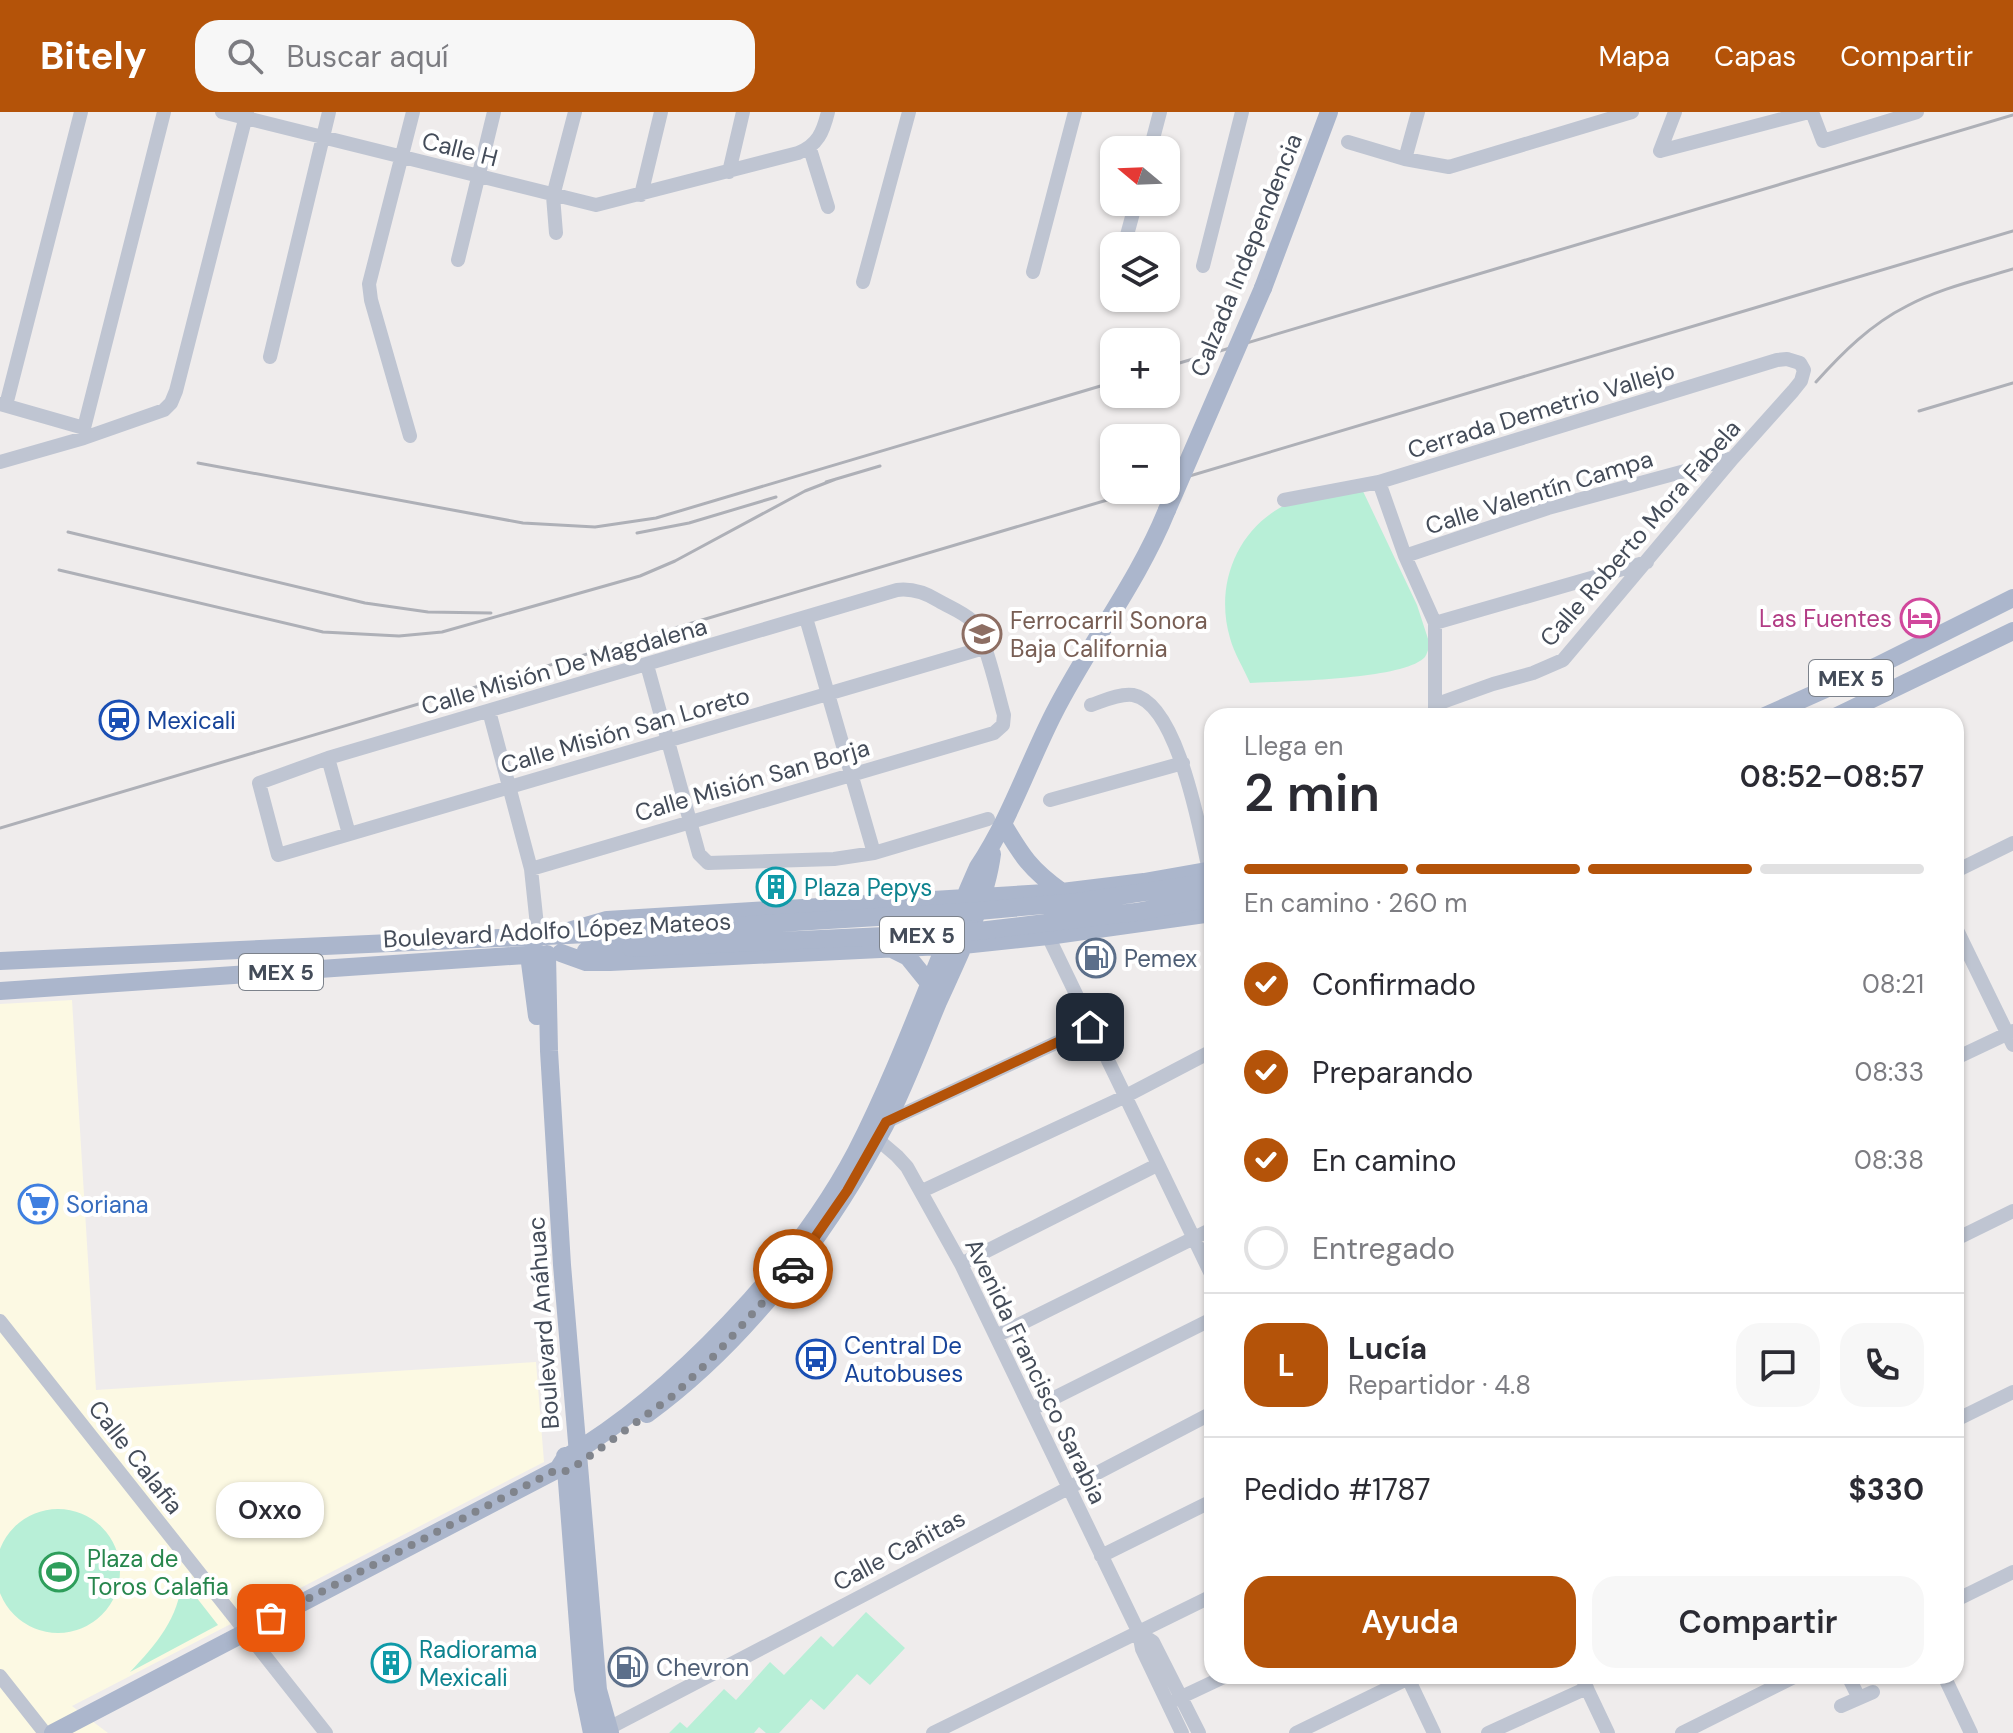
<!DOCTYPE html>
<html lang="es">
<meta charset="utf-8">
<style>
:root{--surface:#fff;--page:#f7f7f7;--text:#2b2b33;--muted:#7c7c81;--line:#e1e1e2;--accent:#b45309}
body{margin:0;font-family:"DM Sans",sans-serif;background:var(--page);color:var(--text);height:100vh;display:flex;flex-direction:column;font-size:30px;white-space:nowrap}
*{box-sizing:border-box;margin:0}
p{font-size:26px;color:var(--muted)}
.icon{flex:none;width:44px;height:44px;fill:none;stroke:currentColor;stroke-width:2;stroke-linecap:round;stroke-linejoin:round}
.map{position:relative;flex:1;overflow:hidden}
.panel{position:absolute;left:1204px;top:596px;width:760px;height:976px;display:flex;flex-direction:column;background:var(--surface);border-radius:24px;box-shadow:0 2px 6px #0004}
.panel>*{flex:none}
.needle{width:52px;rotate:289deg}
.fabs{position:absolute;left:1100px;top:24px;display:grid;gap:16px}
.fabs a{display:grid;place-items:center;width:80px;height:80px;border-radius:16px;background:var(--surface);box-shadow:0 2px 6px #0004;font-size:40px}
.pin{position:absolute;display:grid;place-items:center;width:68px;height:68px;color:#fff;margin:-34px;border-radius:16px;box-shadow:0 4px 12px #0006}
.courier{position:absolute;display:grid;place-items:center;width:80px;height:80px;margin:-40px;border:6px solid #b45309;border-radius:50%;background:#fff;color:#222;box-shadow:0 2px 10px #0007}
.bubble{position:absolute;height:56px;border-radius:24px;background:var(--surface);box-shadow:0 2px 6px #0004;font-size:26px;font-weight:600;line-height:56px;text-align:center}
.overview em{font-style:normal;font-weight:600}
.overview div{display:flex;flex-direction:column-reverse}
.overview{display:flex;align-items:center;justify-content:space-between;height:136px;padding:0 40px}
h1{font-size:52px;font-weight:600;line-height:60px}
.bar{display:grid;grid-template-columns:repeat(4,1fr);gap:12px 8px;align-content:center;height:96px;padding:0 40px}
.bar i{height:10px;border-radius:6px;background:var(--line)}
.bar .selected{background:var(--accent)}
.bar p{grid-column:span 4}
.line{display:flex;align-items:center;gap:20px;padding:0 40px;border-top:2px solid var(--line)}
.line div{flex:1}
.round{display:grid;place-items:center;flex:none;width:84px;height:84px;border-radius:24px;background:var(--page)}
ol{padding:0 40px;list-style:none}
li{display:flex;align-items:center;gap:24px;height:88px}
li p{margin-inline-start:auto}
li .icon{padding:8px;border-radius:50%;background:var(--accent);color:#fff;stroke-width:4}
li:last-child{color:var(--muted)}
li i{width:44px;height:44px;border:4px solid var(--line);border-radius:50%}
.button{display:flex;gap:16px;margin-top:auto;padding:16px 40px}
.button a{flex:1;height:92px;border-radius:24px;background:var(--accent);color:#fff;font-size:32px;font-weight:600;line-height:92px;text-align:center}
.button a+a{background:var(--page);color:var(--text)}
header{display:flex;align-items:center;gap:48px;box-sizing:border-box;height:112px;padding:0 40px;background:var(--accent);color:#fff}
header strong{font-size:38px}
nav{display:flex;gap:44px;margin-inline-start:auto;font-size:28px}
.search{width:560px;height:72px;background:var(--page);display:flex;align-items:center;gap:20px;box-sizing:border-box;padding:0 28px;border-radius:24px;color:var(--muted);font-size:30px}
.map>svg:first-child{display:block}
</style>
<header>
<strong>Bitely</strong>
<div class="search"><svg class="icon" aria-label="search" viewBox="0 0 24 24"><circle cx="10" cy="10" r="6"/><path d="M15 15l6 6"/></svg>Buscar aquí</div>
<nav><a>Mapa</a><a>Capas</a><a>Compartir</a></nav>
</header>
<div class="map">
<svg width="2013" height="1621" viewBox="0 0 2013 1621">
<rect width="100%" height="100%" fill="#efecec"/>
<path fill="#fcf9e3" d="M72,888l24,390 440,-28 8,100 -472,244 36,27h-108v-729z"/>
<path fill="#b8efd7" d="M1361,375l56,118 13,40c-2,4 -3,9 -5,12 -21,23 -141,24 -175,26 -6,-14 -16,-30 -20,-45 -15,-51 5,-106 53,-132 16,-9 58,-14 78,-19z
M-4 1459a62 62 0 1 1 124 0a62 62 0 1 1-124 0Z
M182,1467l36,46 -88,47c26,-27 49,-54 52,-93z
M866,1500l39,36 -35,37 -13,-11 -33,36 -13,-11 -32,34h-13l-7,-6 -5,6h-85l11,-11 7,6 37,-39 12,11 34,-38 14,13 37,-39 12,11z"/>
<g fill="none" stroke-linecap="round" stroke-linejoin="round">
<path stroke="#bfc5d2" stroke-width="14" d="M222,0l374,93 202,-52c20,-8 25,-21 30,-41
M1812,0l11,29 94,-29
M1348,30l57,17 44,8 183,-55
M810,37l18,58
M1150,38l10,-38
M1660,39l149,-39
M1660,39l15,-39
M1405,47l13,-47
M729,60l14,-60
M641,83l20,-83
M556,121l-3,-37 22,-84
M1124,134l12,-44
M458,148l36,-148
M1203,154l39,-154
M1033,160l42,-160
M863,170l46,-170
M1112,177l2,-7
M270,245l59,-245
M0,292l84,24
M6,293l75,-293
M410,324l-39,-136 -2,-16 44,-172
M84,326v-10l80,-316
M0,350l84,-24 80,-28 7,-7 5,-12 71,-279
M1379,370l26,74 30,67 212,-61
M1284,388l95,-18 398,-122 10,-1 13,4 4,7 -3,11 -8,10 -60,67 -170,202 -30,13 -40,11 -56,20
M1405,444l143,-48 185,-50
M806,506l68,235
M647,553l52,189 9,9 126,-4 40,-6 114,-34
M1091,593c12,-4 29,-12 42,-10 45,8 67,137 76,175
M489,599l42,158 7,66
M1435,604v-93
M328,646l21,76
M1050,688l133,-37
M531,757l463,-136 9,-8 1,-10c-6,-20 -19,-82 -33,-95 -9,-8 -22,-13 -32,-19 -13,-8 -26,-13 -42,-11l-569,168 -69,25 19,72 706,-207
M1956,759l57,-28
M1956,816l57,117
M1048,824l164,340
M1956,946l57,-27
M886,1010l204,-95
M877,1027l20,17 10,11 54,97 178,369 3,16 40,84
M922,1079l202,-94 88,-46
M1956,1127l57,-28
M961,1152l196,-99
M0,1209l326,412
M996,1224l216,-107
M1032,1297l180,-90
M1956,1308l57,-28
M1101,1444l111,-55
M1956,1488l57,-28
M1139,1521l14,9 46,91
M0,1564l45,57
M1407,1564l27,57
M1581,1564l27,57
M1848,1564l11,22
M1944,1564l27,57
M1175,1588l51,-24
M1841,1594l32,-14
M607,1617l605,-316
M933,1621l279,-137
M1296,1621l117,-57
M1488,1621l99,-45
M1682,1621l114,-57"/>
<path stroke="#abb6cc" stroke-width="18" d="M1263,176l66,-176
M1765,604l112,-50 136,-68
M1837,604l176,-85
M1003,712c19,32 27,45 59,68
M555,823l52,-15 455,-28 82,-10 68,-12
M892,837l16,8 21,26
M586,839l45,-3
M561,841l25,9h24l353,-17 85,-9 164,-23
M547,842l2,97 13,214 36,425 12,43
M529,843l8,61
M0,849l631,-29
M0,879l540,-37
M647,1302c99,-72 181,-181 238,-289 20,-39 36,-82 53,-123 20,-44 48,-100 54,-148
M565,1344l18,233 9,44
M53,1621l505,-264 7,-11c109,-64 232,-194 291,-306 47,-92 80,-191 122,-285 32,-48 50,-103 76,-154 35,-69 84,-131 113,-203"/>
<path stroke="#aeb0b7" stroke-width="3" d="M1166,255l847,-252
M1816,270c26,-29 55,-58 91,-76 33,-18 71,-26 106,-37
M1919,299l94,-28
M198,351l325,60 72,4 61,-9 458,-136
M826,370l54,-16
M1166,371l847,-252
M68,420l297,71 63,9 63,1
M637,421l52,-10 87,-26
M59,458l264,62 76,4 43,-4 198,-56 35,-15 130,-70 31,-12
M0,716l1141,-338"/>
<path stroke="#abb6cc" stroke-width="18" d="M1167,398l96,-222
M631,820l347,-21 99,-9 135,-20
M631,836l339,-16 166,-20 76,-14"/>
</g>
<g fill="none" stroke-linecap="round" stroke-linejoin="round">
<path stroke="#80848c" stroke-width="8" stroke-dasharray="0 14.4" d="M271,1506l287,-149 8,2 14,-8 94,-68 42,-41 77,-85"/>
<path stroke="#b45309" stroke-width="10" d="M793,1157l54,-78 39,-69 204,-95"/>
</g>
<defs>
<g id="hotel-ring" transform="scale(2)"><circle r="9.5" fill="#fff" stroke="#d1479c" stroke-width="1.5"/><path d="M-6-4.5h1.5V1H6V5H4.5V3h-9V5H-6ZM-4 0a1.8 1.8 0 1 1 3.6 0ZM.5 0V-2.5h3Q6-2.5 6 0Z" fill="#d1479c"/></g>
<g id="school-ring" transform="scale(2)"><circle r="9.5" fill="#fff" stroke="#8d6e63" stroke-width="1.5"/><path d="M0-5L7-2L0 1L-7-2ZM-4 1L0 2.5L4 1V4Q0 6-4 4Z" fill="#8d6e63"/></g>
<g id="station-ring" transform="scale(2)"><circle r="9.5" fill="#fff" stroke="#1a4fb4" stroke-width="1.5"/><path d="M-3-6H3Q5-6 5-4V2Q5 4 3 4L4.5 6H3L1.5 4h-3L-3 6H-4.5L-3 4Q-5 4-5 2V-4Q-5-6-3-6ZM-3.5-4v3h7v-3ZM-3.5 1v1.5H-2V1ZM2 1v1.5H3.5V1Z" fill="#1a4fb4"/></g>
<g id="building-ring" transform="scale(2)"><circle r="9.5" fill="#fff" stroke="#0f9aa8" stroke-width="1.5"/><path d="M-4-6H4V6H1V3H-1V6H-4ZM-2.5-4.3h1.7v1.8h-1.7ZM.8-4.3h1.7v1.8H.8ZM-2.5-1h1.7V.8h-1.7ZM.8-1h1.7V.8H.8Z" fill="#0f9aa8"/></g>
<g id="fuel-ring" transform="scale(2)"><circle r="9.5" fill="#fff" stroke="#5c6f8a" stroke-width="1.5"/><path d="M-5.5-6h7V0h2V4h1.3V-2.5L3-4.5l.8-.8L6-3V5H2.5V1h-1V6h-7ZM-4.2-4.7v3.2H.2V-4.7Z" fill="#5c6f8a"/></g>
<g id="supermarket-ring" transform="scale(2)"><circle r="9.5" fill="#fff" stroke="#3f7fe0" stroke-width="1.5"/><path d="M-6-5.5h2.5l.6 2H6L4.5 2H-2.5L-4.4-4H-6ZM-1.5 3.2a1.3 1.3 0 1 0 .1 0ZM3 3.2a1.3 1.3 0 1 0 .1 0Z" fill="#3f7fe0"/></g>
<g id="bus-ring" transform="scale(2)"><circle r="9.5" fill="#fff" stroke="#1a4fb4" stroke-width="1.5"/><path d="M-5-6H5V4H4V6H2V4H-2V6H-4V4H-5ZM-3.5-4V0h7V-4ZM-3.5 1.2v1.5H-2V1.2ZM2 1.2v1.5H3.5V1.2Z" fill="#1a4fb4"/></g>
<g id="stadium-ring" transform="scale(2)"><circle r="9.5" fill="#fff" stroke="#2e9e5b" stroke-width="1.5"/><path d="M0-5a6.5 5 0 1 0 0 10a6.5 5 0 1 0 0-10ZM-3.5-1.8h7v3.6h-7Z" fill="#2e9e5b"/></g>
</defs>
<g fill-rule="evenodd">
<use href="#hotel-ring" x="1920" y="506"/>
<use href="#school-ring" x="982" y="522"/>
<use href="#station-ring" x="119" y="608"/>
<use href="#building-ring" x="776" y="775"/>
<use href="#fuel-ring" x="1096" y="846"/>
<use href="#supermarket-ring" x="38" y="1092"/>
<use href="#bus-ring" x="816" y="1247"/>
<use href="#stadium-ring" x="59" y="1460"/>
<use href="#building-ring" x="391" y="1551"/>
<use href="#fuel-ring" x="628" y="1555"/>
</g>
<g text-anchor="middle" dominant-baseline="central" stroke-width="8" stroke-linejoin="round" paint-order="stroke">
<g fill="#fff" stroke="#7c828b" stroke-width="2">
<rect x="1809" y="548" width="84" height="36" rx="6"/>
<rect x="880" y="805" width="84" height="36" rx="6"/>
<rect x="239" y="842" width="84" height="36" rx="6"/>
</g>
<g font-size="22" font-weight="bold" fill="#444c59">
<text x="1851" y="566">MEX 5</text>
<text x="922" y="823">MEX 5</text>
<text x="281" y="860">MEX 5</text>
</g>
<g font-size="24" fill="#444c59" stroke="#fff">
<text transform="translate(460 37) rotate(14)">Calle H</text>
<text transform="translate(1246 143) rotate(-68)">Calzada Independencia</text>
<text transform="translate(1541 298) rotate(-17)">Cerrada Demetrio Vallejo</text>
<text transform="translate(1539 380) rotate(-17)">Calle Valentín Campa</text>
<text transform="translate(1640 421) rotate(-49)">Calle Roberto Mora Fabela</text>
<text transform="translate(564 554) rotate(-16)">Calle Misión De Magdalena</text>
<text transform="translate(625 618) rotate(-16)">Calle Misión San Loreto</text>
<text transform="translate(752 668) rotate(-16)">Calle Misión San Borja</text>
<text transform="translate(557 818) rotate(-3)">Boulevard Adolfo López Mateos</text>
<text transform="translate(543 1211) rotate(-94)">Boulevard Anáhuac</text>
<text transform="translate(1036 1259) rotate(64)">Avenida Francisco Sarabia</text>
<text transform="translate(136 1345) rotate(52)">Calle Calafia</text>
<text transform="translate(899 1438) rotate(-28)">Calle Cañitas</text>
</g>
<g font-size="24" fill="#b23c85" stroke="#fff" text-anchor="end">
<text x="1892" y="506">Las Fuentes</text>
</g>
<g font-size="24" fill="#785e54" stroke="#fff" text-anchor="start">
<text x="1010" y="508">Ferrocarril Sonora<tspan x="1010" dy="28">Baja California</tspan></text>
</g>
<g font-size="24" fill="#164399" stroke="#fff" text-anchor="start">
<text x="147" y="608">Mexicali</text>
<text x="844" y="1233">Central De<tspan x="844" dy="28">Autobuses</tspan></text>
</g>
<g font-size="24" fill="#0d838f" stroke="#fff" text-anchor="start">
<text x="804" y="775">Plaza Pepys</text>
<text x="419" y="1537">Radiorama<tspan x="419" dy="28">Mexicali</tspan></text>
</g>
<g font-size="24" fill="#4e5e75" stroke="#fff" text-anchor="start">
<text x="1124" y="846">Pemex</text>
<text x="656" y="1555">Chevron</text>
</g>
<g font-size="24" fill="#366cbe" stroke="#fff" text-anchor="start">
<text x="66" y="1092">Soriana</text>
</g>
<g font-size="24" fill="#27864d" stroke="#fff" text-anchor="start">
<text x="87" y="1446">Plaza de<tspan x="87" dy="28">Toros Calafia</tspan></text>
</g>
</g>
</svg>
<div class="fabs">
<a><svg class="needle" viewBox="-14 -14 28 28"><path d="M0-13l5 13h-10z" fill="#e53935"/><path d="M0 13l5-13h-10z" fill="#7c7c81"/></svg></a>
<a><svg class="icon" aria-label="layers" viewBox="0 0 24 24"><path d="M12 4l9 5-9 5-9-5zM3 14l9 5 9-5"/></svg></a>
<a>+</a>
<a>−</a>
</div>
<div class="pin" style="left:271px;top:1506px;background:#ea580c"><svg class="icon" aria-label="bag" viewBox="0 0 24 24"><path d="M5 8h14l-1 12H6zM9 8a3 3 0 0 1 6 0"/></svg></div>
<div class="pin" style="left:1090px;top:915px;background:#1f2937"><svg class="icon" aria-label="home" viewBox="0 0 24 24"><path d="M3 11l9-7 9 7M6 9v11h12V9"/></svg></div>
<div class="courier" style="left:793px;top:1157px"><svg class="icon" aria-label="car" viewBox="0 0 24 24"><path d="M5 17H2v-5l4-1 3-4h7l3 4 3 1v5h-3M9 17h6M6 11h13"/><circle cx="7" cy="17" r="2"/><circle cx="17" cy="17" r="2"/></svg></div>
<div class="bubble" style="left:216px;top:1370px;width:108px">Oxxo</div>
<section class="panel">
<div class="overview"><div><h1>2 min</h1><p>Llega en</p></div><em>08:52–08:57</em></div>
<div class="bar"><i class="selected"></i><i class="selected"></i><i class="selected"></i><i></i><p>En camino · 260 m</p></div>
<ol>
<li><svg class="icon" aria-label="check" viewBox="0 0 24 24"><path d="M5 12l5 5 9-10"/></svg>Confirmado<p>08:21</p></li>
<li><svg class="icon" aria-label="check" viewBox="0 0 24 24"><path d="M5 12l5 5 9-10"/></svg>Preparando<p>08:33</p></li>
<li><svg class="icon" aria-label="check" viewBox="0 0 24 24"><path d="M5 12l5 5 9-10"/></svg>En camino<p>08:38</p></li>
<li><i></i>Entregado</li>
</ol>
<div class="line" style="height:144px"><b class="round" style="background:var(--accent);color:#fff">L</b><div><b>Lucía</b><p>Repartidor · 4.8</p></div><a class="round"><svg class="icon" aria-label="chat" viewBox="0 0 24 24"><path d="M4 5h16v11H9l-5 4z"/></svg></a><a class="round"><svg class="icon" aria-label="phone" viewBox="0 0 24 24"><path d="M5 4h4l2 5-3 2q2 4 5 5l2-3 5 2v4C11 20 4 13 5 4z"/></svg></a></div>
<div class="line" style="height:104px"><div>Pedido #1787</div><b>$330</b></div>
<div class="button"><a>Ayuda</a><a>Compartir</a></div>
</section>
</div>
